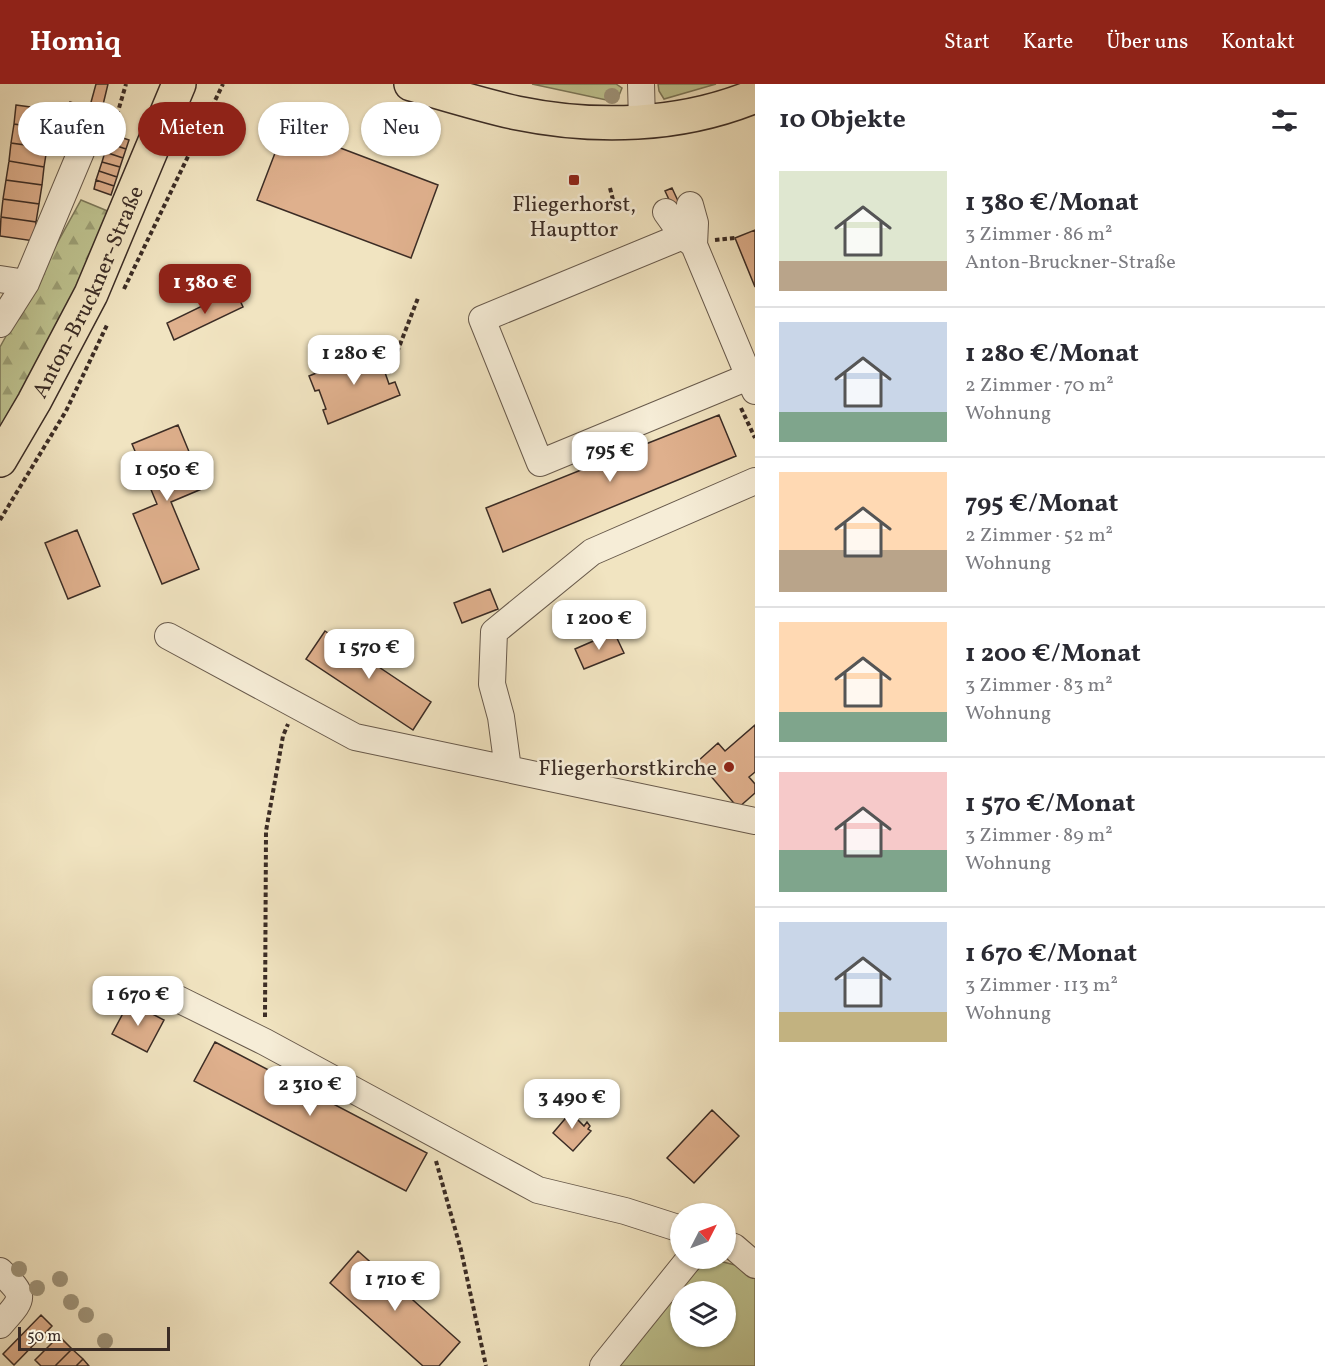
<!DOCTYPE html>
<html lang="de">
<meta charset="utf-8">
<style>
:root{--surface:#fff;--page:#f2f2f3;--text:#2b2b33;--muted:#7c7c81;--line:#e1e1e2;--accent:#8f2418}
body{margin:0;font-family:Vollkorn,serif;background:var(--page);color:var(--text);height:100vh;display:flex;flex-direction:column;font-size:22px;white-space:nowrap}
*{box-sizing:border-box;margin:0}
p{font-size:20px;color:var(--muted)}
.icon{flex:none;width:33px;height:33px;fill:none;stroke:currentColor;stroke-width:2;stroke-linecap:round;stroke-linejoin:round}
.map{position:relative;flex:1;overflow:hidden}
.drawer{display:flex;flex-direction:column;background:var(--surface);width:570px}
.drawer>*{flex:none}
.hud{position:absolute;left:18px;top:18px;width:570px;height:54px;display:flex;gap:12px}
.needle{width:39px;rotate:48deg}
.controls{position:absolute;left:670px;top:1119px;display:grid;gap:12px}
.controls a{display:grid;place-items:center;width:66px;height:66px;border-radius:50%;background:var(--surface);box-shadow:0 2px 4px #0004;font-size:30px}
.scale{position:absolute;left:18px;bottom:15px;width:152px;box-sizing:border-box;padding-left:6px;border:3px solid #3b2c25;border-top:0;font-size:16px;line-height:21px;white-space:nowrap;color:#3b2c25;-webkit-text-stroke:4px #f6edd7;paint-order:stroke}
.price{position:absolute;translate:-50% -51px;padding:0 14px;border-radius:12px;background:#fff;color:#222;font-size:20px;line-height:39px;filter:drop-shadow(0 2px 3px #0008)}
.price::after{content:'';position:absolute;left:50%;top:36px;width:18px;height:14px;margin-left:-9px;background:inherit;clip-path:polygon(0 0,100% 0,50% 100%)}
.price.current{background:var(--accent);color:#fff}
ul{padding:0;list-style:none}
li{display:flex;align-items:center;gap:18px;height:150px;padding:0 24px}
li+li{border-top:2px solid var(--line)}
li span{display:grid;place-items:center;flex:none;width:168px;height:120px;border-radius:0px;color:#555}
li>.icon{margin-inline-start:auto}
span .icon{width:72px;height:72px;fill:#fffc;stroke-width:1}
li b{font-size:26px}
h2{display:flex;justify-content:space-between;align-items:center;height:72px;padding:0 24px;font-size:26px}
.chip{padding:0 21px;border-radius:27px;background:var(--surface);box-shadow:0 2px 4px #0004;font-size:21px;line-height:54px}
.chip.current{background:var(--accent);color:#fff}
header{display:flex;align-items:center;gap:36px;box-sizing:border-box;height:84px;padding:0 30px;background:var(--accent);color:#fff}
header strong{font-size:28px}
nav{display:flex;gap:33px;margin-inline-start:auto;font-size:21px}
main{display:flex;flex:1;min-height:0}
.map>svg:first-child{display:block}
.green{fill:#bec390;stroke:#7c785a;stroke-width:1.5;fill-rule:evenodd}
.forest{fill:url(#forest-firs);stroke:#7c785a;stroke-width:1.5}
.building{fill:#dfb08d;stroke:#3b2c25;stroke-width:1.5}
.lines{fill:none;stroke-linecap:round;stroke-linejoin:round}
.minor-casing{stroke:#685a4c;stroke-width:28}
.major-casing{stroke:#3b2c25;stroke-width:36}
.path{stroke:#3b2c25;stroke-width:4;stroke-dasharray:4.5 3;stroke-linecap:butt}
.minor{stroke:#f6edd7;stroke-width:26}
.major{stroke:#f1e4c1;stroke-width:33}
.tree{fill:#9f947a}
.poi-dot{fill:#8f2418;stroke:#f6edd7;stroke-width:2}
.labels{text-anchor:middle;stroke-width:5;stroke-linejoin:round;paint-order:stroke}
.poi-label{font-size:22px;fill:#3b2c25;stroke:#f6edd7}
.street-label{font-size:22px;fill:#3b2c25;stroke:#f6edd7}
</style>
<header>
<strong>Homiq</strong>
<nav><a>Start</a><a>Karte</a><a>Über uns</a><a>Kontakt</a></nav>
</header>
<main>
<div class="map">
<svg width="755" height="1282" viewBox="0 0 755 1282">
<defs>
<pattern id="forest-firs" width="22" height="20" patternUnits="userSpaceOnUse" patternTransform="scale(1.5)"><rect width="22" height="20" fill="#bec390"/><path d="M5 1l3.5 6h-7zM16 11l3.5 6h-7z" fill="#9c9f75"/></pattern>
</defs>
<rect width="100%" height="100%" fill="#f1e4c1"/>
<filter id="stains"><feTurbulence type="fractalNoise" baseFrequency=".00333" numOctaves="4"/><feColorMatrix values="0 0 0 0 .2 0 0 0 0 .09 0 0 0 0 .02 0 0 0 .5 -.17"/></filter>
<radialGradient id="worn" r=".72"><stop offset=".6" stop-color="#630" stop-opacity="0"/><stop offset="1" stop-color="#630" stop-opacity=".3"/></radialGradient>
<path class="green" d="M532,0H616L622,4L618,14L611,17Z
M658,0H716L664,15L659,7Z
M723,1178L739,1182L755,1193V1282H611L688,1193L705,1180ZM681,1208H726V1252H681Z"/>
<path class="forest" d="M81,116L110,128L70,217L0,350V263Z"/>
<path class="building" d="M96,0H108L102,25L90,22Z
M70,18L80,21L77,36L66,33Z
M16,21L52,26L49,45L14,40Z
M14,40L49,45L47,64L11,59Z
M285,43L438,101L411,174L257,116Z
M111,50L129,56L126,65L108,59Z
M11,59L47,64L44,83L9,77Z
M108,59L126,65L123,74L105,68Z
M105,68L123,74L120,83L102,78Z
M9,77L44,83L42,101L6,96Z
M102,78L120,83L117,93L99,87Z
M99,87L117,93L114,102L96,96Z
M6,96L42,101L39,120L3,115Z
M96,96L114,102L111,111L94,105Z
M672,104L679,119L672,122L665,107Z
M3,115L39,120L36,138L1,133Z
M1,133L36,138L34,157L0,152Z
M755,146V203L735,154Z
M235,206L243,223L174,256L167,239Z
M381,263L387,278L382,280L389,300L395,298L400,311L328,340L323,326L326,325L319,306L315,307L309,292Z
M719,331L736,372L503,468L486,424L596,380L595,376L616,367L618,371Z
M178,341L204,404L171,418L199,485L162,500L133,430L157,420L132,360Z
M77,446L100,502L68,515L45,459Z
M490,505L498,525L462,539L454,519Z
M325,547L431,618L413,646L306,575Z
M614,548L624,569L584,585L575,565Z
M755,641V688L749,693L755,700V709L738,724L698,677L718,659L725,667Z
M129,918L164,936L147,968L112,950Z
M215,958L427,1069L406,1107L194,997Z
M575,1019L580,1023L572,1030L584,1042L587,1038L590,1042L588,1045L591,1047L573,1067L553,1049L570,1029L568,1026Z
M712,1026L739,1052L694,1099L667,1074Z
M358,1167L460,1258L439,1282H423L330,1199Z
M41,1231L52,1242L14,1281L3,1270Z
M59,1252L72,1265L55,1282H41L35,1276Z
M72,1265L83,1275L76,1282H55Z
M83,1275L89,1282H76Z"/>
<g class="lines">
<defs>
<path id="minor" d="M641,0L642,38
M690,121L695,139L694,161L755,307
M666,128L683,152L694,161
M683,152L482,235L540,379L748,293
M0,195L26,199
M0,240L26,199L83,63L107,48
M168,552L355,653L755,737
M508,685L501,633L492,600L494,548L592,468L755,397
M178,915L265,958L538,1106L625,1127L681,1145
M726,1160L734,1163L755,1181
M0,1187C27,1214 24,1213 0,1241
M603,1282L690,1174"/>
<g id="major">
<path d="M411,0C446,10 481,21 517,29C595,45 680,43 755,12"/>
<path id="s1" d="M0,376L34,318L91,210L179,0"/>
</g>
</defs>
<use href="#minor" class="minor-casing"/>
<use href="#major" class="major-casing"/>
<path class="path" d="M117,31L126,0
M610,104L613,116
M715,156L735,154
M124,205L223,0
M389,289L418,214
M741,324L755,354
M0,436L66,327L108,239
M265,933L266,747L283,652L288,640
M436,1077L461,1166L486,1282"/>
<use href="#minor" class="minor"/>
<use href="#major" class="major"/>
</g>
<g class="tree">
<circle cx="612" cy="12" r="8"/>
<circle cx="19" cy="1185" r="8"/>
<circle cx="60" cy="1195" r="8"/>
<circle cx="37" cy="1204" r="8"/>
<circle cx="71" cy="1218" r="8"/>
<circle cx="86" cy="1231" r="8"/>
<circle cx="105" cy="1257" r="8"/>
</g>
<g class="poi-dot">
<rect x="568" y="90" width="12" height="12" rx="3"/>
<circle cx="729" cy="683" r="6"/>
</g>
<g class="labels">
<g class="poi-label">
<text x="574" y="127">Fliegerhorst,<tspan x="574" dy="25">Haupttor</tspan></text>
<text x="717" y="691" text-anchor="end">Fliegerhorstkirche</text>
</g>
<g class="street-label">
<text dy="8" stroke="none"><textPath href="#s1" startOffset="190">Anton-Bruckner-Straße</textPath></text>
</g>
</g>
<rect width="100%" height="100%" filter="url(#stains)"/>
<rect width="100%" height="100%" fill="url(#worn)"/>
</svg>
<div class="controls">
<a><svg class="needle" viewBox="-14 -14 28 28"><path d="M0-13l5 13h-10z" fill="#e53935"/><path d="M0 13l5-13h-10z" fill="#7c7c81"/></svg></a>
<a><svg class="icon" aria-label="layers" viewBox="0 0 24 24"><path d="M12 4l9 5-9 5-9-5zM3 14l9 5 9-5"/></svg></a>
</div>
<div class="scale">50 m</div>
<b class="price current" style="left:205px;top:231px">1 380 €</b>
<b class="price" style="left:354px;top:302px">1 280 €</b>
<b class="price" style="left:610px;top:399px">795 €</b>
<b class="price" style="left:167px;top:418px">1 050 €</b>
<b class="price" style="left:599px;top:567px">1 200 €</b>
<b class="price" style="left:369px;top:596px">1 570 €</b>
<b class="price" style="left:138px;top:943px">1 670 €</b>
<b class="price" style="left:310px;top:1033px">2 310 €</b>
<b class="price" style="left:572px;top:1046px">3 490 €</b>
<b class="price" style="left:395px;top:1228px">1 710 €</b>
<div class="hud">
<a class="chip">Kaufen</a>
<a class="chip current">Mieten</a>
<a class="chip">Filter</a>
<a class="chip">Neu</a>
</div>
</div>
<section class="drawer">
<h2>10 Objekte<svg class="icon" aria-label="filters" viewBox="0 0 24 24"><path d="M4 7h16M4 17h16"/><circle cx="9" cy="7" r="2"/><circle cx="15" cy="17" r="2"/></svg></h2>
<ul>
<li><span style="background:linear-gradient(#dfe7d0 75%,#b9a48a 0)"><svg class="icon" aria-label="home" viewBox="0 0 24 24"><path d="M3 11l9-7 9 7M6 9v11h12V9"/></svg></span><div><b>1 380 €/Monat</b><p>3 Zimmer · 86 m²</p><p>Anton-Bruckner-Straße</p></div></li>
<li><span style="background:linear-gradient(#c9d6e8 75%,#7fa58c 0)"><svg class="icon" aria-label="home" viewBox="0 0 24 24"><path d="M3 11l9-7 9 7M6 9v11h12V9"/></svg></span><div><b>1 280 €/Monat</b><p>2 Zimmer · 70 m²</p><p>Wohnung</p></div></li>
<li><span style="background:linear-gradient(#ffd9b3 65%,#b9a48a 0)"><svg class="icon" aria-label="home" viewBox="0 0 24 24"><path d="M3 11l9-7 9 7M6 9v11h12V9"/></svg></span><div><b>795 €/Monat</b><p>2 Zimmer · 52 m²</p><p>Wohnung</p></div></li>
<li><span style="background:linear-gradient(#ffd9b3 75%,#7fa58c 0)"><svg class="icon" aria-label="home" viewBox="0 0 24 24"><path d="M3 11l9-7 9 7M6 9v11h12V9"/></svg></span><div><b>1 200 €/Monat</b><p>3 Zimmer · 83 m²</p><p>Wohnung</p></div></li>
<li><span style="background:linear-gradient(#f6c9c9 65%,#7fa58c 0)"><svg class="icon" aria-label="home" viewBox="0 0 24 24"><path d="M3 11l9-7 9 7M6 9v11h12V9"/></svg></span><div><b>1 570 €/Monat</b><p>3 Zimmer · 89 m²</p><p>Wohnung</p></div></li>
<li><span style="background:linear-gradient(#c9d6e8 75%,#c2b280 0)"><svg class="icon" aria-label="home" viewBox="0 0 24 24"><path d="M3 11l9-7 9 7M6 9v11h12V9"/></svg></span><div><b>1 670 €/Monat</b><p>3 Zimmer · 113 m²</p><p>Wohnung</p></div></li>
</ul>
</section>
</main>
